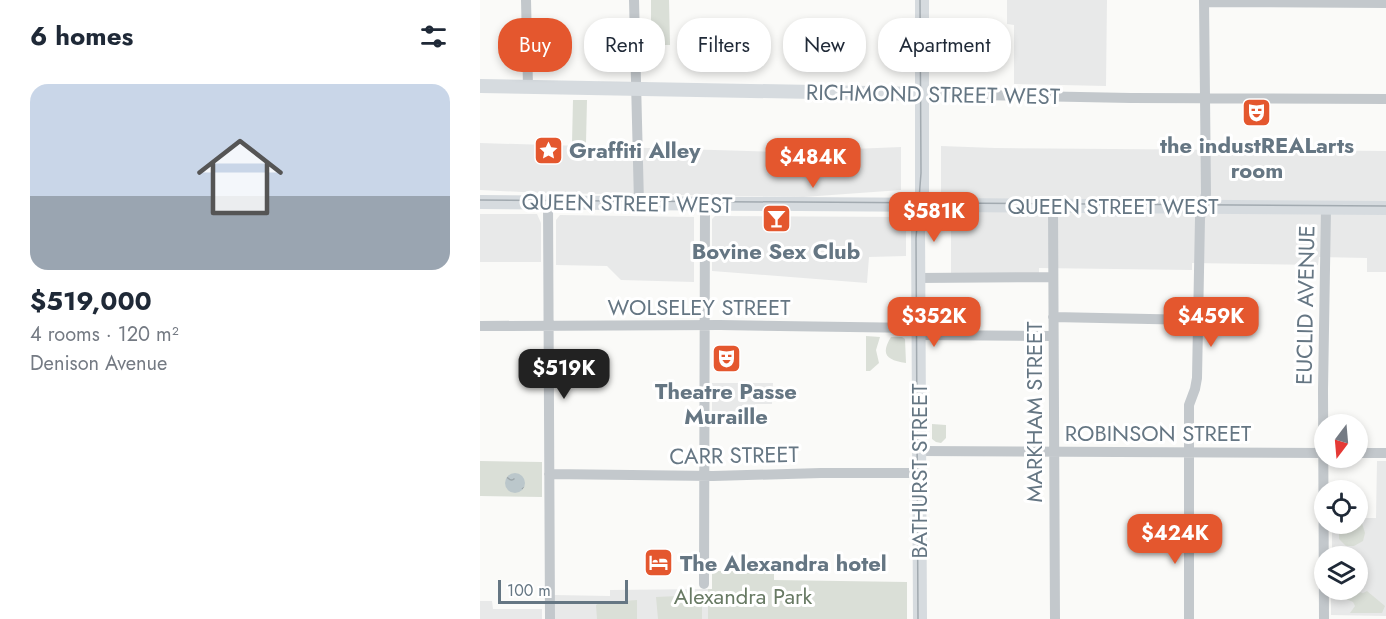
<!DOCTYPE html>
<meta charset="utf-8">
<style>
:root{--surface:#fff;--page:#f6f6f7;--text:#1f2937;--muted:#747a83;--line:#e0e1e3;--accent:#e4572e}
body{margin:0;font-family:Jost,sans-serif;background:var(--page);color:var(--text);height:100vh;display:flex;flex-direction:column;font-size:22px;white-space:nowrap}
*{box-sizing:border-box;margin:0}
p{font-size:20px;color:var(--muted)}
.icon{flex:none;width:33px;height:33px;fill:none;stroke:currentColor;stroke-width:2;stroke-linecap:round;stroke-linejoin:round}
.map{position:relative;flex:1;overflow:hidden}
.drawer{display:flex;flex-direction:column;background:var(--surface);width:480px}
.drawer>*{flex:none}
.top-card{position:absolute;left:18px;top:18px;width:570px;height:54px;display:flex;gap:12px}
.needle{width:39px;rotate:196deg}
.controls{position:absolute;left:834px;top:414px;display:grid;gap:12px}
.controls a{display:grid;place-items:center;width:54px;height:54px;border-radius:50%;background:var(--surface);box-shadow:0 3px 9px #0003;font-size:30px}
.scale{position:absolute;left:18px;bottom:15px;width:130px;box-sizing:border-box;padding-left:6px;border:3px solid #657683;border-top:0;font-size:16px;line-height:21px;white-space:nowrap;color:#657683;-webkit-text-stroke:4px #fff;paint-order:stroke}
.price{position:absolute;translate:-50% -51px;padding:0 14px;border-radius:12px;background:var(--accent);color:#fff;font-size:20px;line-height:39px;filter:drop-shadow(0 2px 3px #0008)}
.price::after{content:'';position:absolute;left:50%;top:36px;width:18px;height:14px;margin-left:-9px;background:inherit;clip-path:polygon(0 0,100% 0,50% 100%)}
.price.selected{background:#222;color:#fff}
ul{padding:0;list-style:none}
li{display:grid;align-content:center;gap:12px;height:318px;padding:0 30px}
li+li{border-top:2px solid var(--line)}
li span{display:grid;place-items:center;height:186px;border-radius:18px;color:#555}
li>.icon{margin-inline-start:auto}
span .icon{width:108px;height:108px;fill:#fffc;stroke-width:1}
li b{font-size:26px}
h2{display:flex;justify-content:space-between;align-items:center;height:72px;padding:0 30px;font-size:26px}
.chip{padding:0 21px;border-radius:24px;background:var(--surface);box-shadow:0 3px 9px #0003;font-size:21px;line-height:54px}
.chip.selected{background:var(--accent);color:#fff}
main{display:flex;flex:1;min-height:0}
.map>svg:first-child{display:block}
.built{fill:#e8e9e9}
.green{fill:#dadfd7}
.water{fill:url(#water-ripples)}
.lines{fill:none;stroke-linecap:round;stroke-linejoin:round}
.minor{stroke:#c3c8cc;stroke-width:10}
.major{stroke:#d6dbdf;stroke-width:14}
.tram{stroke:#a2aab0;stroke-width:1.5}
.labels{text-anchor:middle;stroke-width:6;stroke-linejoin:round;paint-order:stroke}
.street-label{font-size:22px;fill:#657683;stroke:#fff}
.poi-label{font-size:22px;font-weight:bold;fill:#657683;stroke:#fff}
.park-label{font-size:22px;fill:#687a64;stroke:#fff}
</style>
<main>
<section class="drawer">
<h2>6 homes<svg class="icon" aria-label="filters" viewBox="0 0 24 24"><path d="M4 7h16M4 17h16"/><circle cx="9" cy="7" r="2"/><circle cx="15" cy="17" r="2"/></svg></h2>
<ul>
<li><span style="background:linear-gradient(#c9d6e8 60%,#9aa5b1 0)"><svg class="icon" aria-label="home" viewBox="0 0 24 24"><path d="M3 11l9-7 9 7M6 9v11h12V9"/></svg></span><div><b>$519,000</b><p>4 rooms · 120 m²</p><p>Denison Avenue</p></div></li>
</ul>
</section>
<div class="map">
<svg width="906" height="619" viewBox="0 0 906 619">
<defs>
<pattern id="water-ripples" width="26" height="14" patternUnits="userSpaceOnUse" patternTransform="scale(1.5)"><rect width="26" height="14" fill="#bbc7cb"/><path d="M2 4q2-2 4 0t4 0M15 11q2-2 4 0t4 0" fill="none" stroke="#9ca6aa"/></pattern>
</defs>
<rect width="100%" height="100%" fill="#fafaf8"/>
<path class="built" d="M527,0H627L626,86L534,84V25L527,24Z
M0,143L300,152L421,147V190L324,197L62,193L0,190Z
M461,146L515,148L906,151V272H887V258L839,257L838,265L712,263V270L559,268V274H471V197L461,196Z
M0,214H57L61,223V262H0Z
M80,215L214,217V282L141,280L127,266L76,265V220Z
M235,216L423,217L426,219V256L389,257L387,283L232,271V219Z
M232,383H293L292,404H275V414L232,413Z
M897,461H906V616L851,615V590H878V556H852V524H878V518H896Z
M228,589V619H75L74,595L130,596V590Z
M0,601H12L13,609H62V619H0Z"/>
<path class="green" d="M171,0H189L190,45H171Z
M93,100H107L106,143H92Z
M386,336L400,337L396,350L399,363L390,371H386Z
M411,337H422L425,339L426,363C407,360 400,355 411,337Z
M452,424L466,425V438L461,443L456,442L452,439Z
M0,461L62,462V497L0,496Z
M878,520H881L885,533L883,541L874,546H866L859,539V524H878Z
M232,571H294V580L427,582V619H228V589H232Z
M870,590L883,593L887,591L905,606L902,613H870L875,606L873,602L866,599V593Z
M220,595L222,599V619H178L176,597Z
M157,600V619H117L116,605L119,603Z"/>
<path class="water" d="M25 483a10 10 0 1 1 20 0a10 10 0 1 1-20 0Z"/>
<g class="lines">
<path class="minor" d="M46,0L48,86
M154,0L159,203
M724,2L906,3
M443,94L651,98L906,99
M68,202L70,619
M573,206L575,619
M438,278L573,277
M573,317L717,320
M0,326L240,325L439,328
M439,335L573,336
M440,451L844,453
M878,453H906
M69,474L233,476L341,473H439
M224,584L225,204
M709,619V405L715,389L717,378L720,218L726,194L724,0
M844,619L843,390L846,208"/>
<path class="major" d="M0,86L443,94
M0,202L906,208
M440,619L438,224L442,194V0"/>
<path class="tram" d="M0,200L906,206
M438,619L436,238L441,173L440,0"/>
</g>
<defs>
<symbol id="theatre-square" viewBox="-11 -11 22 22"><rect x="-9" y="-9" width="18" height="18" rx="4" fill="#e4572e" stroke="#fff"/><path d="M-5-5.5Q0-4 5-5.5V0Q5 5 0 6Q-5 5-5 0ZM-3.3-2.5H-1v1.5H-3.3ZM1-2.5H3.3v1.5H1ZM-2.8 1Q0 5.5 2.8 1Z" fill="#fff"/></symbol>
<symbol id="sight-square" viewBox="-11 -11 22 22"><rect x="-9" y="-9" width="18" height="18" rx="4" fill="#e4572e" stroke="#fff"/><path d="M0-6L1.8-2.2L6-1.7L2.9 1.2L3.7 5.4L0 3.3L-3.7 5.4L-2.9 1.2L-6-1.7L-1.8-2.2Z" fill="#fff"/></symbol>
<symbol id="bar-square" viewBox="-11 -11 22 22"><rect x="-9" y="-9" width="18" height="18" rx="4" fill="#e4572e" stroke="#fff"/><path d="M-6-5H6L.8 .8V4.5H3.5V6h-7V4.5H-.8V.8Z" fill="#fff"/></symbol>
<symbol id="hotel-square" viewBox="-11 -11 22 22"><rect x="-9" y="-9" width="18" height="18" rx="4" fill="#e4572e" stroke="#fff"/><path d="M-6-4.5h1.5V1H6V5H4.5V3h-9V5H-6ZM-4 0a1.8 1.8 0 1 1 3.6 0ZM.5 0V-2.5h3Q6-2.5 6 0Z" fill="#fff"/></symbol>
</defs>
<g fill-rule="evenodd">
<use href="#theatre-square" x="760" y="96" width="33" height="33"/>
<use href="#sight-square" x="52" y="134" width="33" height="33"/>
<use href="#bar-square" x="280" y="202" width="33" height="33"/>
<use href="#theatre-square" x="230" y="342" width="33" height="33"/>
<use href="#hotel-square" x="162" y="546" width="33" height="33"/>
</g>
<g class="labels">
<g class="street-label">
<text transform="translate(453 94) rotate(1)" y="8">RICHMOND STREET WEST</text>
<text transform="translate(147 203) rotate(1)" y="8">QUEEN STREET WEST</text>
<text x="633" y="214">QUEEN STREET WEST</text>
<text transform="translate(825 305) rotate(-89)" y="8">EUCLID AVENUE</text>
<text x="219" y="315">WOLSELEY STREET</text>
<text transform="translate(554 412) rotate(-90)" y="8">MARKHAM STREET</text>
<text x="678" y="441">ROBINSON STREET</text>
<text transform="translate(254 455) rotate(-1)" y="8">CARR STREET</text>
<text transform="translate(439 471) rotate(-90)" y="8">BATHURST STREET</text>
</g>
<g class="poi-label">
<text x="777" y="153">the industREALarts<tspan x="777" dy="25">room</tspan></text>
<text x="89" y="158" text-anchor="start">Graffiti Alley</text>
<text x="296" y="259">Bovine Sex Club</text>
<text x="246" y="399">Theatre Passe<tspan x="246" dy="25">Muraille</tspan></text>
<text x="200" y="571" text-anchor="start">The Alexandra hotel</text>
</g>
<g class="park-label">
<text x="263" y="604">Alexandra Park</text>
</g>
</g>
</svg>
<div class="controls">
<a><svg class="needle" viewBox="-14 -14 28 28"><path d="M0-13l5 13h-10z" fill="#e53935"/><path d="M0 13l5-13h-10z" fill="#747a83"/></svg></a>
<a><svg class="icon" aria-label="locate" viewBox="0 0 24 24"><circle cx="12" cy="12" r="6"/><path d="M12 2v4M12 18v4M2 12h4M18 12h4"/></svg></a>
<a><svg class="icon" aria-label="layers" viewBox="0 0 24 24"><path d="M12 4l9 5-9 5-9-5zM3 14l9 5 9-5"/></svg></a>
</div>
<div class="scale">100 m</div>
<b class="price" style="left:333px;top:189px">$484K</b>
<b class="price" style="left:454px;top:243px">$581K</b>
<b class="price" style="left:454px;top:348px">$352K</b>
<b class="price" style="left:731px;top:348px">$459K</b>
<b class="price selected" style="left:84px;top:400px">$519K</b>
<b class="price" style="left:695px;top:565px">$424K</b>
<div class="top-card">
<a class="chip selected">Buy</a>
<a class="chip">Rent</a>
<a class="chip">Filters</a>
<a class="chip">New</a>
<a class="chip">Apartment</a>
</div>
</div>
</main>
